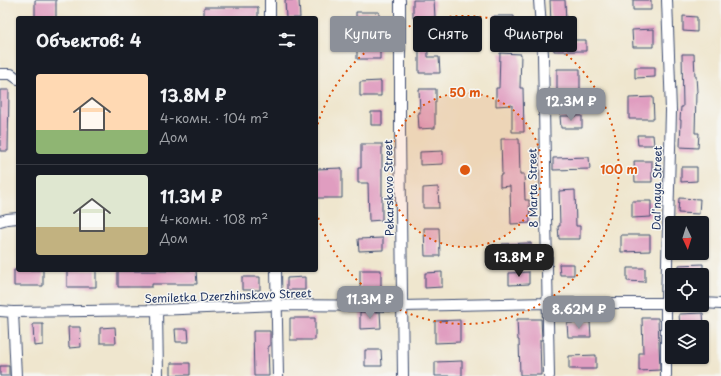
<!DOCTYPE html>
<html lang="ru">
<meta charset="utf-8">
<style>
:root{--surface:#171b24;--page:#20242c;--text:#f1f3f6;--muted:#9ea1a6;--line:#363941;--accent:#8c9099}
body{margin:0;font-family:"Playpen Sans",sans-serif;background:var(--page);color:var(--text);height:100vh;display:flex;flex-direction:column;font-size:15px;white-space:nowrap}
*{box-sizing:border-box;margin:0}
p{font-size:13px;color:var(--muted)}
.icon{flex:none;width:22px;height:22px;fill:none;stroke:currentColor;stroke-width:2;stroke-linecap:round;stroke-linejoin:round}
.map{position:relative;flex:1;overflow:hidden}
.sheet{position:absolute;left:16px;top:16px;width:302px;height:256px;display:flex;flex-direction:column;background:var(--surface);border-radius:4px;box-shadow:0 1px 3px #0004}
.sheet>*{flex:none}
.guide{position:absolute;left:330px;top:16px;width:331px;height:36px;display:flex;gap:8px}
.needle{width:26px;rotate:176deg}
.fabs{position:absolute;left:665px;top:216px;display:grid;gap:8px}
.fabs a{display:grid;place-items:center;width:44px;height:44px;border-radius:4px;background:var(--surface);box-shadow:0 1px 3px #0004;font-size:20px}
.price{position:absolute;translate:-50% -34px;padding:0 9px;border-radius:8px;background:var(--accent);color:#fff;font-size:13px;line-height:26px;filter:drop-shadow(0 1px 2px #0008)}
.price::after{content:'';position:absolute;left:50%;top:24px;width:12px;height:9px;margin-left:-6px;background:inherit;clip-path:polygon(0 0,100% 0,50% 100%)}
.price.on{background:#222;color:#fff}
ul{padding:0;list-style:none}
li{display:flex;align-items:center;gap:12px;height:100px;padding:0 20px}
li+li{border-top:1px solid var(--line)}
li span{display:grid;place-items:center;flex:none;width:112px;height:80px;border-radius:4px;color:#555}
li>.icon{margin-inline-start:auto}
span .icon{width:48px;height:48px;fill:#fffc;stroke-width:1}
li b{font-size:17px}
h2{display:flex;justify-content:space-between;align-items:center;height:48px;padding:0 20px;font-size:17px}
.chip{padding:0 14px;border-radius:4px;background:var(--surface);box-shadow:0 1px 3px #0004;font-size:14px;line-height:36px}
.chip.on{background:var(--accent);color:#fff}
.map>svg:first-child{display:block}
.building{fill:#e09dc0}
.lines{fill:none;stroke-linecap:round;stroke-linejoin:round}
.minor-casing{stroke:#3b4a6f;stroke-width:12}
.minor{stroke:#fff;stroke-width:10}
.ring{fill:none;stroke:#de5710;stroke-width:2;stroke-dasharray:2 4}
.labels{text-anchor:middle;stroke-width:3;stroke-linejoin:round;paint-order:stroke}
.street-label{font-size:11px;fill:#1b2f5e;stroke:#f6f6f2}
.centre{fill:#de5710;stroke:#f6f6f2;stroke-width:2}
.ring-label{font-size:12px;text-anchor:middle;font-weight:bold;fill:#de5710;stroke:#f6f6f2;stroke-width:3;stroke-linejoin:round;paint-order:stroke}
</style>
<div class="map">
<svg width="721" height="376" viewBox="0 0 721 376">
<rect width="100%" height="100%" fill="#f6f6f2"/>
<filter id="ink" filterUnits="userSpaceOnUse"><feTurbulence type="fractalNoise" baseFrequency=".025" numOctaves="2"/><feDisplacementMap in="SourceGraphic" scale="8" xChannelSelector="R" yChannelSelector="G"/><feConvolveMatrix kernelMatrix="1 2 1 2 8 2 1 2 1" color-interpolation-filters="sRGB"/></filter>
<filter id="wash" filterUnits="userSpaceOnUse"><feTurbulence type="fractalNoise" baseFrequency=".012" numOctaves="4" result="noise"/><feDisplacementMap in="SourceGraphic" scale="16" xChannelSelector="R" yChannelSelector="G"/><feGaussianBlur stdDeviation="0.9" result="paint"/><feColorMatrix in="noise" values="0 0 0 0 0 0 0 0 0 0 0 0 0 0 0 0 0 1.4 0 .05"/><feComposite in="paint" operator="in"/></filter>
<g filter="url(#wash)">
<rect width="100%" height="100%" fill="#efe6ce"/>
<g id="blocks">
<path class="building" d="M35,0H56V18H35Z
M285,0H299L300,18H286Z
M413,0H434L435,17L427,18L428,57H439L440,73H419V47H417V18H413Z
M550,0H565L566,22L551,23Z
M633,0H651V10H633Z
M204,7H258V18H204Z
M356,12H379V26H356Z
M494,16H514L515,39H494Z
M683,16L697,17V32L683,31Z
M654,29V47H633L632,30Z
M553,40H586V51H554Z
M380,43V59H357V44Z
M500,53L521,54L520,88H523L524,132H512V105L496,106V88H499Z
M682,54H694L695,76H696L697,92L696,93L695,133H699L698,148L680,147L681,120H680L681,107H683Z
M635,67H655V77L635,78Z
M557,69H580V91H557Z
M381,81V96H360V82Z
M419,89H436V102H435V128L419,129L418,113H420Z
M0,90H9L8,151H0Z
M653,97L654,119H629V98Z
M371,112H382V125H371Z
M560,116H582V128H561Z
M637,135H653L654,145H638Z
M501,139H519L520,174H524L525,200H529L530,223L511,224L510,186L500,187V175H502Z
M361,144H382V220L369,221L368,183H358V168H361Z
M443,151V164L420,165V152Z
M589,157L590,169L553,170V158Z
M634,161H652V182H635Z
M681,167H697V181L681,182Z
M342,168V198H316V169Z
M438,187L439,208H423V188Z
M575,190L576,226H580V239H559L558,226H560L559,191Z
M679,198L700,199L699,214L678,213Z
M632,201H651V217L632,218Z
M424,228H439L440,256H425Z
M621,235H650V251L621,252Z
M383,238V250L359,251L358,239Z
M531,243V255L502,256V244Z
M559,264H574V275H560Z
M703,264V275H679V265Z
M627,268H645V282L627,281Z
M14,270H43V286H14Z
M67,270H96V287H67Z
M167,270H196L197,284H152V287H118V271H167Z
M360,270H381V289H360Z
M442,272V287L425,288V273Z
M529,272V284L509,285V273Z
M242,277H260V290H242Z
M305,277V290H287V278Z
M360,312H380L381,328L360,329Z
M703,313L704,327H680L679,314Z
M290,318H315V340H290Z
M642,318H658L660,370L639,371V353H643Z
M517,319H541L542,340H540L541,375H520L519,340H518Z
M460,320V342L435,343V321Z
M590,322L591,337H568L567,323Z
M33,324H43V345L34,346Z
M68,327H80L81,347L69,348Z
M115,327L116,343H100V328Z
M175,329H188L189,342H176Z
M253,331H270V346H268L269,376H254Z
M365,350H381L382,366H365Z
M596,355V369H569V356Z
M462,361V376H435V362Z
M171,363H190V375H171Z
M0,366H9V376H0Z"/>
</g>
</g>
<g filter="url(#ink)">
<use href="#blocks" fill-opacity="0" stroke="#3b4a6f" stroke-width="1"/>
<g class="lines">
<defs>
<path id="minor" d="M270,0V18
M400,0V131L403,376
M539,0L543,55L549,376
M0,74H11L18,79
M0,221L7,219L18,218
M276,270L278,376
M702,303L721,304
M157,310L158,376
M0,311L13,312L157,310L277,305L402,306L547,303H672
M13,312L16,376
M666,376V302L671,111L667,0"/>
</defs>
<use href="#minor" class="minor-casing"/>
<use href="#minor" class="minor"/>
</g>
</g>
<circle cx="465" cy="170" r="77" fill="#de5710" fill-opacity=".12"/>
<g class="ring">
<circle cx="465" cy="170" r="77"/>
<path d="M316 130A154 154 0 1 1 316 210"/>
</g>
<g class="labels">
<g class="street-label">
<text transform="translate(389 188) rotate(-91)" y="4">Pekarskovo Street</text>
<text transform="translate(533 188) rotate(-91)" y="4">8 Marta Street</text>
<text transform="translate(657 188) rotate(-89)" y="4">Dal'naya Street</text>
<text transform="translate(228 296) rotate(-2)" y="4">Semiletka Dzerzhinskovo Street</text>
</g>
</g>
<circle cx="465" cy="170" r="6" class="centre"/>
<g class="ring-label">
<text x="465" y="97">50 m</text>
<text x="619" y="174">100 m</text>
</g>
</svg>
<div class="fabs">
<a><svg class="needle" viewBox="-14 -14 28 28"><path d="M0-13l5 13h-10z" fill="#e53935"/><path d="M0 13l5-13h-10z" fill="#9ea1a6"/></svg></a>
<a><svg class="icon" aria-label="locate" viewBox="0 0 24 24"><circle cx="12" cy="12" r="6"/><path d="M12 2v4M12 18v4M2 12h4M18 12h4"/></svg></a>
<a><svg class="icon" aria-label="layers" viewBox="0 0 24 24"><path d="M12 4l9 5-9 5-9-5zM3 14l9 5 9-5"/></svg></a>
</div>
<b class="price" style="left:571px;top:122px">12.3M ₽</b>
<b class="price on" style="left:519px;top:278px">13.8M ₽</b>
<b class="price" style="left:370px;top:320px">11.3M ₽</b>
<b class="price" style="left:579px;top:330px">8.62M ₽</b>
<div class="guide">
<a class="chip on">Купить</a>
<a class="chip">Снять</a>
<a class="chip">Фильтры</a>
</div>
<section class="sheet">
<h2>Объектов: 4<svg class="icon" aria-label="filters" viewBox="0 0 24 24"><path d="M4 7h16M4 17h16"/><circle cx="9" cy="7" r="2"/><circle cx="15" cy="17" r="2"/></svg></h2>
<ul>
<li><span style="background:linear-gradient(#ffd9b3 70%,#8fb573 0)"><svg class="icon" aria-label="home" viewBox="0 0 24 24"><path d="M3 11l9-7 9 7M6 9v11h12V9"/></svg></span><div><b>13.8M ₽</b><p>4-комн. · 104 m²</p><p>Дом</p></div></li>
<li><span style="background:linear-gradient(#dfe7d0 65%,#c2b280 0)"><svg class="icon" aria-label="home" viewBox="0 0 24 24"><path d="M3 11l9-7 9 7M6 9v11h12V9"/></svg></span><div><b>11.3M ₽</b><p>4-комн. · 108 m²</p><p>Дом</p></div></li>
</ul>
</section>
</div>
